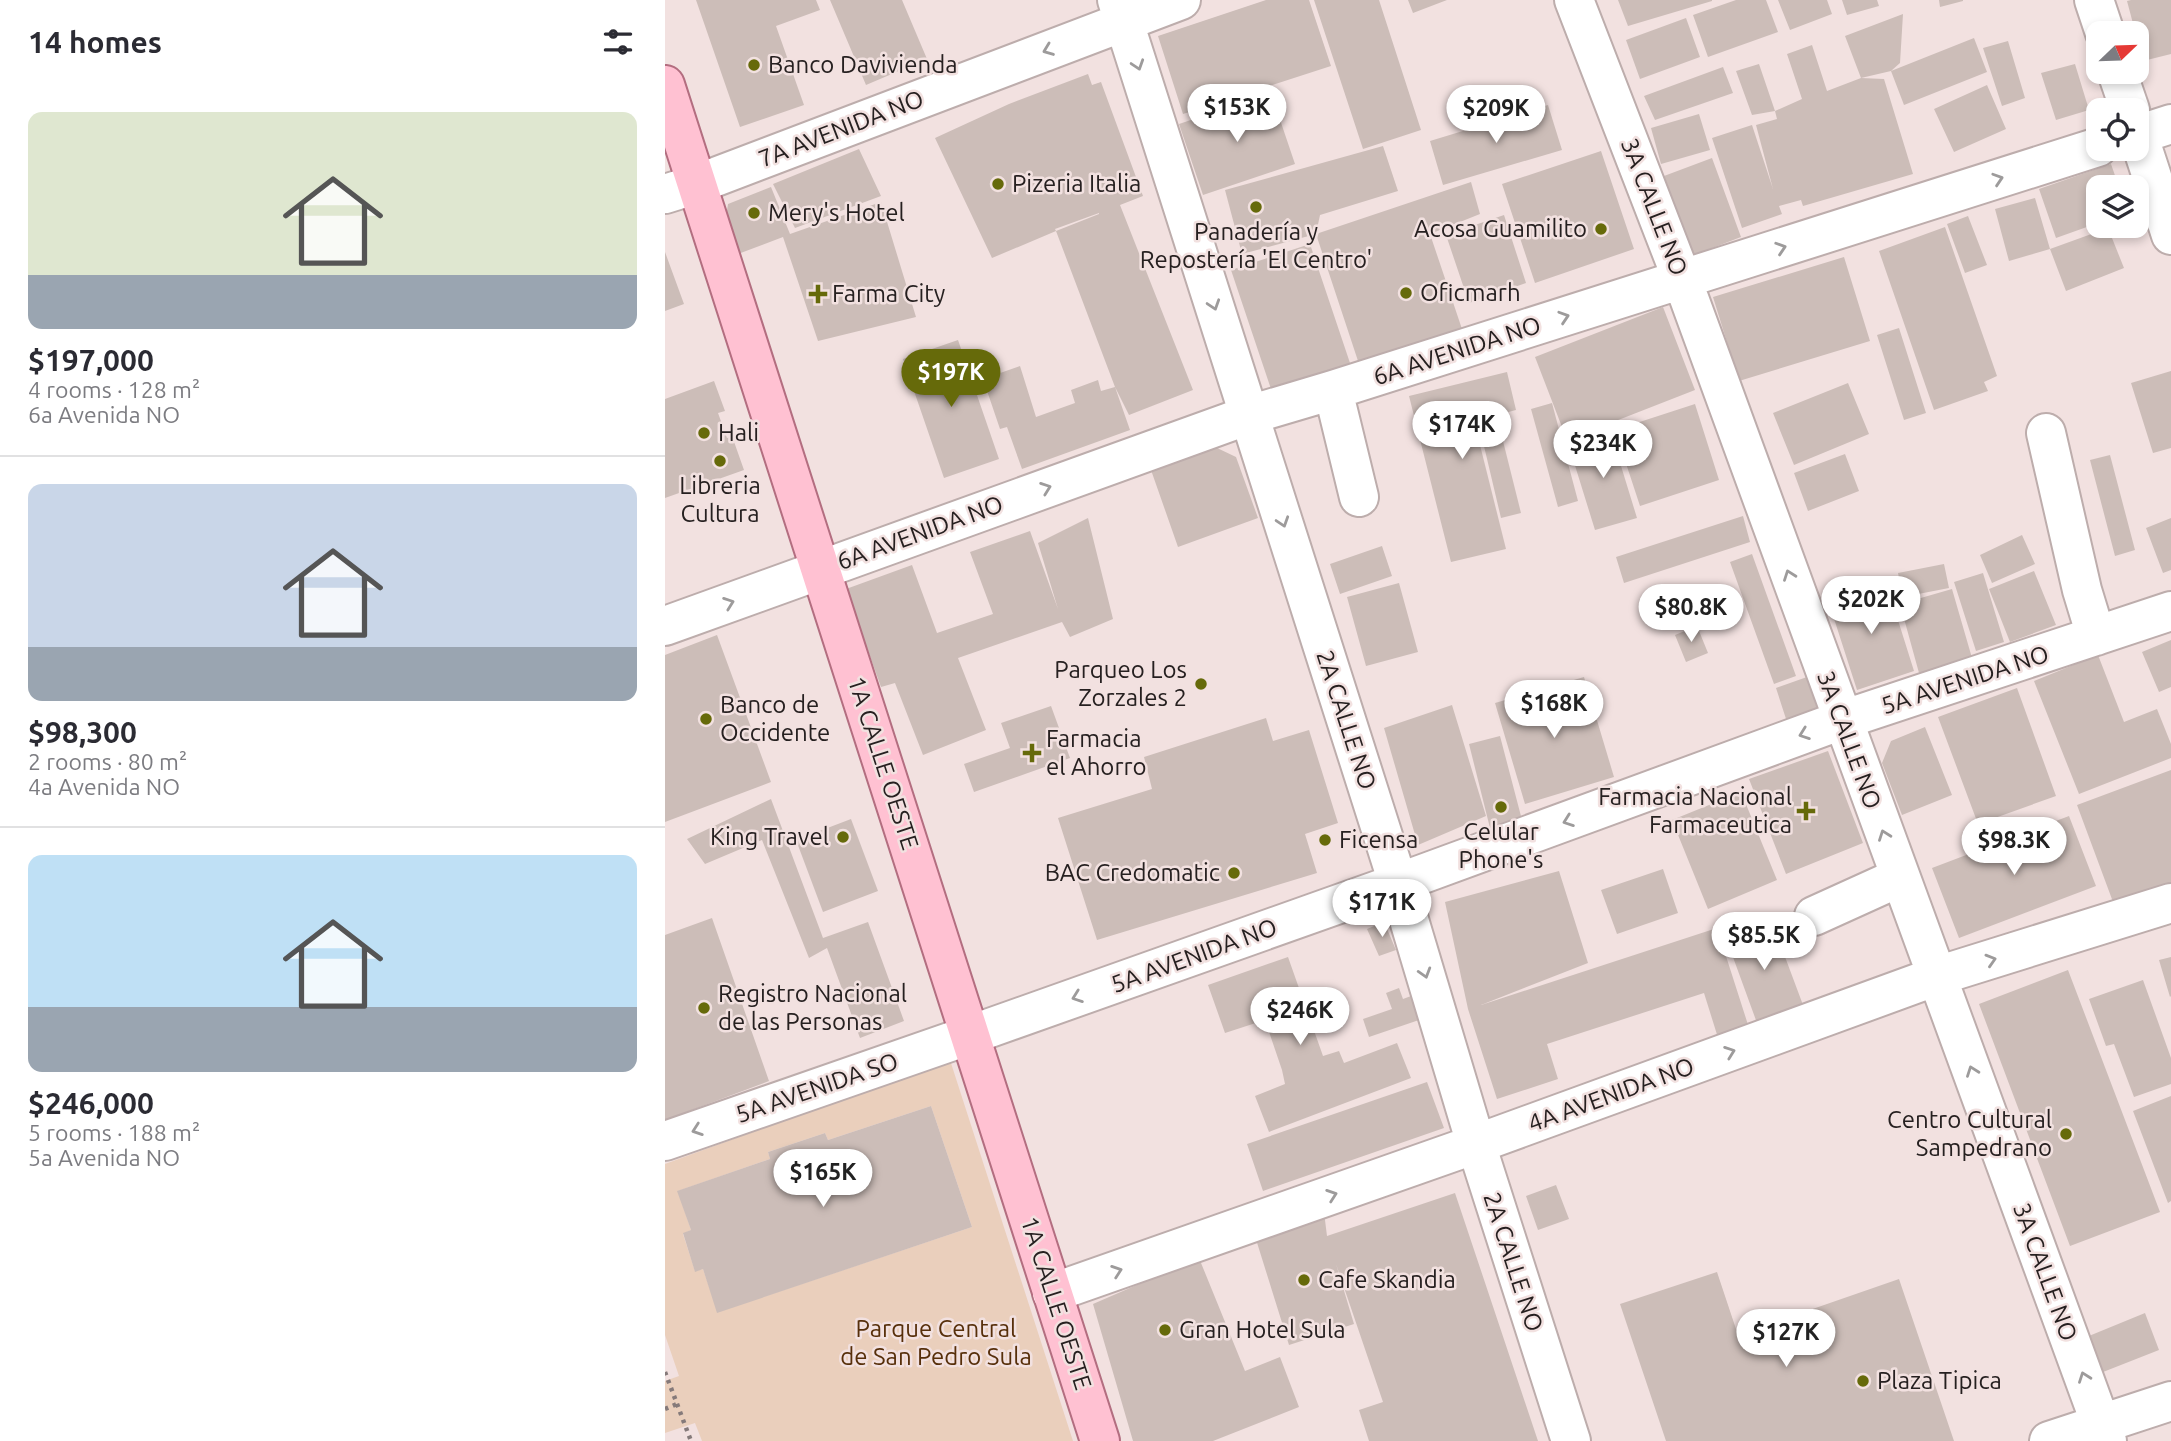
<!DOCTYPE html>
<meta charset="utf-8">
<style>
:root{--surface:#fff;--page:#f2f2f3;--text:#2b2b33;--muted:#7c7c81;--line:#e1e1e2;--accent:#666a0a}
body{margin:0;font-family:Ubuntu,sans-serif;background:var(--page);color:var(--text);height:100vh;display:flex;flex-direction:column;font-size:26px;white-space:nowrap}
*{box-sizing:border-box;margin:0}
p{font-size:23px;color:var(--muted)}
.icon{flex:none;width:38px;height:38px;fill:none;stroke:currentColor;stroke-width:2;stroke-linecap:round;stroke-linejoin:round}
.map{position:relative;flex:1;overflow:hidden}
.panel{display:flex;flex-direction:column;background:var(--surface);width:665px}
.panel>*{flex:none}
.needle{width:46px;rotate:67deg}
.buttons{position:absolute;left:1421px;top:21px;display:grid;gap:14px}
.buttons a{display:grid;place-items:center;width:63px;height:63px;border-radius:14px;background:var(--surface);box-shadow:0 4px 10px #0003;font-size:35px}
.price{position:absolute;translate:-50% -60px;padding:0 16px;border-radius:24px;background:#fff;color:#222;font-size:23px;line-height:46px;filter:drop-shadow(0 2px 4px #0008)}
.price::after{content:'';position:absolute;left:50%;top:42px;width:21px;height:16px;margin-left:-10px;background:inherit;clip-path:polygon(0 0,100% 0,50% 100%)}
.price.current{background:var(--accent);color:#fff}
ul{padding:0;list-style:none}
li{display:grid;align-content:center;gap:14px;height:371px;padding:0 28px}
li+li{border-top:2px solid var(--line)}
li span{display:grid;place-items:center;height:217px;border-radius:14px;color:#555}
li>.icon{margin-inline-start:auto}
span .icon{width:126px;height:126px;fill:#fffc;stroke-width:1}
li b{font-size:30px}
h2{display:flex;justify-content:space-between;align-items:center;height:84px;padding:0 28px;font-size:30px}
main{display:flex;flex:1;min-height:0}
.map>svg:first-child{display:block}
.green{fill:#eacfbc;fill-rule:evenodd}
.building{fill:#ccbdb8;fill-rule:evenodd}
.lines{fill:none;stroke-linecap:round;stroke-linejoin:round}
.minor-casing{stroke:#bdadac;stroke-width:42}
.major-casing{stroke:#b36e80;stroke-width:42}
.path{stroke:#857a7a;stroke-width:4.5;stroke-dasharray:3.5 5;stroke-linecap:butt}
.minor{stroke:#fff;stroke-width:38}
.major{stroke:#ffc1d2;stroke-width:38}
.oneway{stroke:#9d9b9b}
.poi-dot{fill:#666a0a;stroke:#f2e1e0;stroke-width:2.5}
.labels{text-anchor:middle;stroke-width:5;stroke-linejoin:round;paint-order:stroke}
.poi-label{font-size:24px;fill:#262020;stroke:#f2e1e0;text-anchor:start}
.street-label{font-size:24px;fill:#262020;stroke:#f2e1e0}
.park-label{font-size:24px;fill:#572f0a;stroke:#f2e1e0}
</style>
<main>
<section class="panel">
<h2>14 homes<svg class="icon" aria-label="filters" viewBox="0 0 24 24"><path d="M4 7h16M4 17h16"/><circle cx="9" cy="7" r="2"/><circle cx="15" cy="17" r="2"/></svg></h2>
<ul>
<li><span style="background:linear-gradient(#dfe7d0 75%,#9aa5b1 0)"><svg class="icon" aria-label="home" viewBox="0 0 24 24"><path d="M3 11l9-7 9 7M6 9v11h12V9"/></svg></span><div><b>$197,000</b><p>4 rooms · 128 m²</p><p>6a Avenida NO</p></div></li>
<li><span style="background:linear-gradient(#c9d6e8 75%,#9aa5b1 0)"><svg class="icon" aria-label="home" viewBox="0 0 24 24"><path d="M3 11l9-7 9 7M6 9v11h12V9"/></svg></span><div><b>$98,300</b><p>2 rooms · 80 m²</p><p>4a Avenida NO</p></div></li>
<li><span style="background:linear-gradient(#bfe0f5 70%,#9aa5b1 0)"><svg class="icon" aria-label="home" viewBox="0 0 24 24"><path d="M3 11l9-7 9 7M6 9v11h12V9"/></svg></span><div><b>$246,000</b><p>5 rooms · 188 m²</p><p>5a Avenida NO</p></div></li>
</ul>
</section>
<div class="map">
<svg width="1506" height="1441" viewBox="0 0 1506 1441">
<rect width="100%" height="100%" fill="#f2e1e0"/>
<path class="green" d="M285,1060L408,1441H37L30,1423L0,1433V1381L14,1376L0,1335V1164ZM266,1106L307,1227L53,1312L38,1269L30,1271L18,1234L26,1230L13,1191L105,1159L103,1152L160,1133L163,1140Z"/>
<path class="building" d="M31,0H151L155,10L111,26L139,105L75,127Z
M165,0H237L262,59L201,85Z
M601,0H644L666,66L518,114L493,36Z
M649,0H714L756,130L698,149Z
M743,0H782L748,13Z
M953,0H1047V1L963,26Z
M1071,0H1101L1113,32L1043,57L1028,15Z
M1113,0H1162L1167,14L1125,30Z
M1177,0H1212L1214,6L1182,15Z
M1274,0H1298V1L1275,7Z
M1466,0H1506V54L1478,61L1462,1Z
M1238,14L1235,63L1226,71L1196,78L1180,36Z
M1021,18L1035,57L975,79L961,40Z
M1309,38L1322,72L1239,105L1226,71Z
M1343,41L1360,98L1337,106L1318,48Z
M1147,45L1162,91L1196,78L1219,79L1248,174L1138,206L1136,200L1114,206L1117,214L1077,228L1047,138L1087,125L1108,189L1091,125L1112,119L1110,111L1087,115L1071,71L1094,64L1110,111L1137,99L1122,54Z
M1410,64L1424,110L1391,120L1376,73Z
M1058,67L1068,93L990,120L979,96Z
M423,74L427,85L436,82L478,196L455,205L528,390L464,415L450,387L465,430L357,469L342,427L335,429L318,379L355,366L371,417L410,403L406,390L433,380L436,391L450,387L391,231L327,258L270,138L344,104ZM434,213V214L391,231L390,229Z
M1322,85L1341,129L1289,152L1269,109Z
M606,93L630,164L538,195L514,124Z
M883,105L897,150L778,185L765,141Z
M1034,114L1045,150L996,164L986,128Z
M718,146L733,191L655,215L651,234L577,254L560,190Z
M194,149L216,196L130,228L108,184Z
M936,151L969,249L870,283L837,184Z
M1047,158L1076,237L1029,255L999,176Z
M1446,164L1454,187H1433V223L1391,238L1374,189Z
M806,182L815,214L765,234L798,332L695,367L651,234Z
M106,187L125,234L216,202L251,317L153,341L118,237L73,254L60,223L63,204Z
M1370,198L1385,249L1344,261L1330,209Z
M839,215L861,283L804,303L781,235Z
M1303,216L1322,265L1300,273L1282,224Z
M1280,227L1332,376L1319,382L1323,391L1269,410L1214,251Z
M1443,228L1459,268L1401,291L1385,249Z
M645,244L686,366L607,392L566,270Z
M0,252L19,304L0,311Z
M1179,257L1205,341L1074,381L1048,297Z
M998,307L1030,390L902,440L870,357Z
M1234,328L1261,413L1239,420L1212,335Z
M293,340L334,459L279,478L238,359Z
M1506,371V448L1488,453L1466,383Z
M842,372L851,410L809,421L841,549L786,562L744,396Z
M49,381L60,411L53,413L62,438L67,436L79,470L0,498V399Z
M1183,383L1204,434L1129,465L1108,413Z
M887,403L913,501L893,507L866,409Z
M1030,404L1054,480L975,506L950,430Z
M833,421L856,513L836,518L814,425Z
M945,430L972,518L930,530L903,443Z
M550,447L571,457L593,518L513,547L486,470Z
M1180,454L1194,491L1143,511L1129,473Z
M1445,455L1470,550L1450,556L1425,460Z
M1078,516L1085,542L959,583L951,557Z
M423,518L448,619L405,637L397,622L293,658L321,730L258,755L230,683L216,687L181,589L247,565L272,633L328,614L305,552L365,531L393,609L373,543Z
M1506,518V570L1498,573L1481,528Z
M1357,535L1370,564L1327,583L1315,555Z
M717,546L727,576L675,594L665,564Z
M1087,554L1131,676L1109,684L1065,562Z
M1279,564L1284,588L1238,597L1233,573Z
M1369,571L1391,625L1345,642L1324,589Z
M1318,573L1339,642L1311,651L1289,582Z
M1221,582L1249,671L1192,690L1163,600Z
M734,583L753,652L701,666L682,597Z
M1287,589L1307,658L1254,673L1235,604Z
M1032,626L1043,653L1021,662L1010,635Z
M52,635L106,782L0,822V655Z
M1506,640V687L1494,692L1477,652Z
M1433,655L1459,722L1492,709L1506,744V758L1414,794L1369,681Z
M919,677L949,777L860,804L830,703Z
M1142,677L1153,711L1122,722L1111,688Z
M1352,688L1391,796L1313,824L1273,717Z
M787,705L821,816L753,845L719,728Z
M386,706L405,758L309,792L299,764L345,748L336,723Z
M601,718L608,741L644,730L673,823L640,834L652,873L432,940L393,818L487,789L479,757Z
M1260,727L1287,795L1237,815L1217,763L1226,741Z
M835,736L857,820L825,828L804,744Z
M1163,751L1198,843L1121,874L1084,779Z
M1506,770V889L1451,910L1412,805Z
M1076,792L1112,880L1043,909L1007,820Z
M106,799L158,938L203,922L239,1021L195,1038L162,948L144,958L97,840L40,864L22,839Z
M1404,816L1431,886L1294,938L1267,868Z
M186,819L213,891L158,912L131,840Z
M998,869L1013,913L952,934L936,890Z
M894,871L923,963L816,1005L1052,928L1085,1031L1054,1041L1039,993L882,1044L893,1079L832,1099L803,1009L780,902Z
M47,918L104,1081L0,1120V935Z
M719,922L731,950L714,956L702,929Z
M1107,922L1138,1005L1092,1023L1061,938Z
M623,957L658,1056L674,1051L679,1063L732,1043L746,1078L604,1132L590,1096L620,1084L617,1070L600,1020L560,1033L543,985Z
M1506,957V996L1505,997L1494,960Z
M1403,970L1495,1212L1405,1246L1314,1004Z
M1478,980L1506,1058V1084L1469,1097L1449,1044L1441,1046L1424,999Z
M734,988L738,999L746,996L754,1020L704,1037L698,1019L727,1009L721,993Z
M762,1082L779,1128L598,1191L582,1144Z
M1506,1096V1201L1503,1203L1468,1111Z
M266,1106L307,1227L52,1313L38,1269L30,1272L18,1233L26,1230L12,1191L105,1159L103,1152L160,1133L163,1140Z
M891,1185L904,1219L873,1230L861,1196Z
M790,1193L873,1441H704L694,1410L718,1402L671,1264L689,1324L624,1345L589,1233L659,1212L662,1236Z
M534,1258L580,1371L615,1357L634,1407L548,1441H468L428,1304Z
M1052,1272L1073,1335L1234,1279L1289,1441H1001L955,1304Z
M1480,1313L1494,1350L1433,1374L1419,1338Z"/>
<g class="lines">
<defs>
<path id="minor" d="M452,0L733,883L811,1144L906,1441
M909,0L1017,279L1442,1441
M1429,0L1440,33
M1452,72L1465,110
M1472,131L1506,235
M1472,135L1506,124
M0,194L32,184L516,0
M668,390L694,497
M1381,433L1417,590L1431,636
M0,626L584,415L668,390L1433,147
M1149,916L1235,877
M0,1141L305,1035L733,883L1177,720L1506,611
M387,1293L811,1144L1272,976L1506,903
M1384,1441L1506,1401"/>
<path id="major" d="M0,85L435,1441"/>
</defs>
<use href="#minor" class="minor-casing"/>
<use href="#major" class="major-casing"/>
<path class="path" d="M0,1372L26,1441
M0,1409L12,1404"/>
<use href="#minor" class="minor"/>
<use href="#major" class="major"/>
</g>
<defs><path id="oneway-chevron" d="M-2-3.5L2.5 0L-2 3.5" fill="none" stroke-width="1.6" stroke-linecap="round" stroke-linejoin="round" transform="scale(1.75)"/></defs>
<g class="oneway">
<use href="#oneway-chevron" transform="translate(383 50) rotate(159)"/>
<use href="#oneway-chevron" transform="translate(473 65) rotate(72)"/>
<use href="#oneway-chevron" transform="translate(1333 179) rotate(-18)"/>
<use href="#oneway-chevron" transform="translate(1116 248) rotate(-18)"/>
<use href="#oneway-chevron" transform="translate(549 305) rotate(72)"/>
<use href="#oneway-chevron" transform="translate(899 317) rotate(-18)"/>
<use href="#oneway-chevron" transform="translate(381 488) rotate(-20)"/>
<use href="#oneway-chevron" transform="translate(618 522) rotate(72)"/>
<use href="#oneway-chevron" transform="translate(1124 575) rotate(-110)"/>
<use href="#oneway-chevron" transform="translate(64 603) rotate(-20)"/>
<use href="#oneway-chevron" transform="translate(1139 734) rotate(160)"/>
<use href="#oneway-chevron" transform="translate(903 821) rotate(160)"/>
<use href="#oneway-chevron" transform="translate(1219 835) rotate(-110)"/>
<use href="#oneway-chevron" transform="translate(1326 960) rotate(-17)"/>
<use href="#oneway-chevron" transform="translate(760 973) rotate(73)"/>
<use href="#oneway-chevron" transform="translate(412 997) rotate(160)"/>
<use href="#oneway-chevron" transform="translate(1065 1052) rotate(-20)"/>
<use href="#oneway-chevron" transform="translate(1307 1071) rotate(-110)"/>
<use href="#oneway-chevron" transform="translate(32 1130) rotate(161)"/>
<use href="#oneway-chevron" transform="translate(667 1195) rotate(-19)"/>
<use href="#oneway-chevron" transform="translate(452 1271) rotate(-19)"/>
<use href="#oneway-chevron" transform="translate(1419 1377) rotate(-110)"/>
</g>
<g class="poi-dot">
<circle cx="89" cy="65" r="7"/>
<circle cx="333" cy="184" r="7"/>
<circle cx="591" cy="207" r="7"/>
<circle cx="89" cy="213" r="7"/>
<circle cx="936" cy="229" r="7"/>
<circle cx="741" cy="293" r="7"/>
<path d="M149.5 283.5h7v7h7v7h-7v7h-7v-7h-7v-7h7z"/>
<circle cx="39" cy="433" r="7"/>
<circle cx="55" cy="461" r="7"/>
<circle cx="536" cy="684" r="7"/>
<circle cx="41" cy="719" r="7"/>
<path d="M363.5 742.5h7v7h7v7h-7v7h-7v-7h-7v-7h7z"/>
<circle cx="836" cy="807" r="7"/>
<path d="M1137.5 800.5h7v7h7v7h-7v7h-7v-7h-7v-7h7z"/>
<circle cx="178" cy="837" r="7"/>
<circle cx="660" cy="840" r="7"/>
<circle cx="569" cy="873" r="7"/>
<circle cx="39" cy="1008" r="7"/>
<circle cx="1401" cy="1134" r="7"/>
<circle cx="639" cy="1280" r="7"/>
<circle cx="500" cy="1330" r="7"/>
<circle cx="1198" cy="1381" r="7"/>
</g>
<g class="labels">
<g class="poi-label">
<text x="103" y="73">Banco Davivienda</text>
<text x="347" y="192">Pizeria Italia</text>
<text x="103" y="221">Mery's Hotel</text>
<text x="922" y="237" text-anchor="end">Acosa Guamilito</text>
<text x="591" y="240" text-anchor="middle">Panadería y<tspan x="591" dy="28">Repostería 'El Centro'</tspan></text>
<text x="755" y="301">Oficmarh</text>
<text x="167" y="302">Farma City</text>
<text x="53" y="441">Hali</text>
<text x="55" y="494" text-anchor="middle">Libreria<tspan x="55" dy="28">Cultura</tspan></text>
<text x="522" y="678" text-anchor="end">Parqueo Los<tspan x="522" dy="28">Zorzales 2</tspan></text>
<text x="55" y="713">Banco de<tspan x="55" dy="28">Occidente</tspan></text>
<text x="381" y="747">Farmacia<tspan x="381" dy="28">el Ahorro</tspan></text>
<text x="1127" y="805" text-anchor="end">Farmacia Nacional<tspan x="1127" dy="28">Farmaceutica</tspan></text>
<text x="836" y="840" text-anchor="middle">Celular<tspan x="836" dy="28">Phone's</tspan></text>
<text x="164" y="845" text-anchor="end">King Travel</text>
<text x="674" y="848">Ficensa</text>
<text x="555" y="881" text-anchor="end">BAC Credomatic</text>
<text x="53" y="1002">Registro Nacional<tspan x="53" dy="28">de las Personas</tspan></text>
<text x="1387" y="1128" text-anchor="end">Centro Cultural<tspan x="1387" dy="28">Sampedrano</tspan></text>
<text x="653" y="1288">Cafe Skandia</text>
<text x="514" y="1338">Gran Hotel Sula</text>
<text x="1212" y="1389">Plaza Tipica</text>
</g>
<g class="street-label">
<text transform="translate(176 129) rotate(-21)" y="8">7A AVENIDA NO</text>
<text transform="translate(989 207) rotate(69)" y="8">3A CALLE NO</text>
<text transform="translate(792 351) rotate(-18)" y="8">6A AVENIDA NO</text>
<text transform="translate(255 533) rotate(-20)" y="8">6A AVENIDA NO</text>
<text transform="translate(1300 680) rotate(-18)" y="8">5A AVENIDA NO</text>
<text transform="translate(681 720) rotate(72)" y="8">2A CALLE NO</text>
<text transform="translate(1184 740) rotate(70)" y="8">3A CALLE NO</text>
<text transform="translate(218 763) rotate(72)" y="8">1A CALLE OESTE</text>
<text transform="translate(529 956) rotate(-20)" y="8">5A AVENIDA NO</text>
<text transform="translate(152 1088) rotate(-19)" y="8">5A AVENIDA SO</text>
<text transform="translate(946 1095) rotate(-20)" y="8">4A AVENIDA NO</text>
<text transform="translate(848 1262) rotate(72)" y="8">2A CALLE NO</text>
<text transform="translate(1380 1272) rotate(70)" y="8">3A CALLE NO</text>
<text transform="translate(391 1303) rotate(72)" y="8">1A CALLE OESTE</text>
</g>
<g class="park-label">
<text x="271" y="1337">Parque Central<tspan x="271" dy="28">de San Pedro Sula</tspan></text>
</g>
</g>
</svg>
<div class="buttons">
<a><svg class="needle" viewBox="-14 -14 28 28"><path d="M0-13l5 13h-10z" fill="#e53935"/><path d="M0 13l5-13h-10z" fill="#7c7c81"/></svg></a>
<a><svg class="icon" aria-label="locate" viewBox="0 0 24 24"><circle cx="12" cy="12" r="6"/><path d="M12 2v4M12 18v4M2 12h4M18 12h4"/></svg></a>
<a><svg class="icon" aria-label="layers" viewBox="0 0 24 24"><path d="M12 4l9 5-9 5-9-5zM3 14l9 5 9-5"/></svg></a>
</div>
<b class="price" style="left:572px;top:144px">$153K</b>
<b class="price" style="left:831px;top:145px">$209K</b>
<b class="price current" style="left:286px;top:409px">$197K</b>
<b class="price" style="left:797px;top:461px">$174K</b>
<b class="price" style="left:938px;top:480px">$234K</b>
<b class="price" style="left:1206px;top:636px">$202K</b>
<b class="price" style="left:1026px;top:644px">$80.8K</b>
<b class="price" style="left:889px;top:740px">$168K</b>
<b class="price" style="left:1349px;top:877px">$98.3K</b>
<b class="price" style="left:717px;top:939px">$171K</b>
<b class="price" style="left:1099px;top:972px">$85.5K</b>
<b class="price" style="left:635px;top:1047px">$246K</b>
<b class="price" style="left:158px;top:1209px">$165K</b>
<b class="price" style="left:1121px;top:1369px">$127K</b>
</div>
</main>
